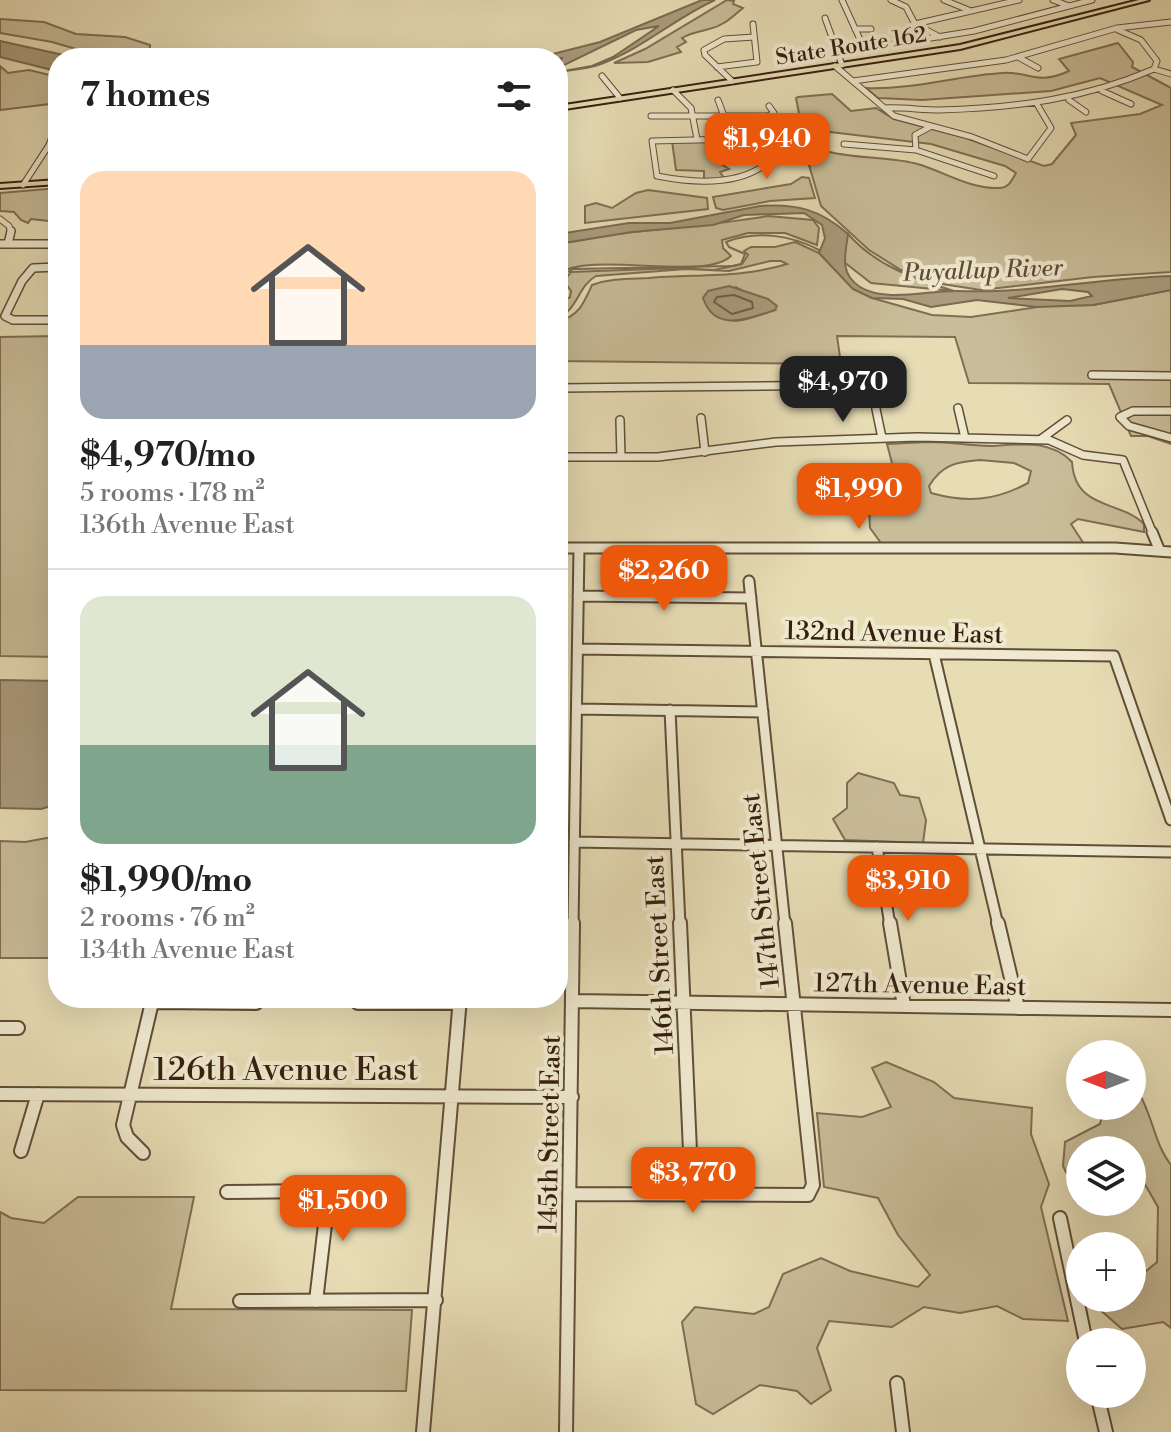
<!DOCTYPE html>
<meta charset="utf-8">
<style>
:root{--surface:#fff;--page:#f6f6f6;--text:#222;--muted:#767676;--line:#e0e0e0;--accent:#ea580c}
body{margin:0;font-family:"Libre Bodoni",serif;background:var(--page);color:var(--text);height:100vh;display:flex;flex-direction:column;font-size:30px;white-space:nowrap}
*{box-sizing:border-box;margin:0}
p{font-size:26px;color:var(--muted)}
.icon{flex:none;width:44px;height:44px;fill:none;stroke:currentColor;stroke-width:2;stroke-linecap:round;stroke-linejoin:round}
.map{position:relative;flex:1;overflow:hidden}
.sheet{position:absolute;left:48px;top:48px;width:520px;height:960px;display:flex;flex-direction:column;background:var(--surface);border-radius:32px;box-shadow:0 8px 32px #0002}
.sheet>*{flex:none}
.needle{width:52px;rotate:270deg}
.fabs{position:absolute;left:1066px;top:1040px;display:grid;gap:16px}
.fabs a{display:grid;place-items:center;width:80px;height:80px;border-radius:50%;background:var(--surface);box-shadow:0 8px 32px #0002;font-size:40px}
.price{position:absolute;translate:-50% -68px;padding:0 18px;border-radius:16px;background:var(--accent);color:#fff;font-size:26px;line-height:52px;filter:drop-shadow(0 2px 4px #0008)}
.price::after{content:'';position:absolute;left:50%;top:48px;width:24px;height:18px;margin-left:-12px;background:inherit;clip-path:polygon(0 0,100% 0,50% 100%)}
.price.active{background:#222;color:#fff}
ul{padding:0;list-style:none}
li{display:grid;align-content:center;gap:16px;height:424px;padding:0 32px}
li+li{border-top:2px solid var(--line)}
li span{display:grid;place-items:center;height:248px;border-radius:24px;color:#555}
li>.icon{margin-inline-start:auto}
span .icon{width:144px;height:144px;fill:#fffc;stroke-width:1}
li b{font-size:34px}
h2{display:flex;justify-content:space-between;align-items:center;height:96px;padding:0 32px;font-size:34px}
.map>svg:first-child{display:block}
.green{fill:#c9bd99;stroke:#806e54;stroke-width:2;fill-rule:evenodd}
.water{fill:#ab9c7d;stroke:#7c6a51;stroke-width:2;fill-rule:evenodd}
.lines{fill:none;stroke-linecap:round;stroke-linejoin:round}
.shore{stroke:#705e46;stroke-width:2}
.stream{stroke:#7c6a51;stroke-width:2}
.minor-far3-casing{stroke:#624e38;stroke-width:7}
.minor-far2-casing{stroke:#624e38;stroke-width:10}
.minor-far1-casing{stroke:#624e38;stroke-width:13}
.minor-casing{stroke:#624e38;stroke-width:16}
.major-casing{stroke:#361f0f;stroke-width:4}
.minor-far3{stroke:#efe9cf;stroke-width:5}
.minor-far2{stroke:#efe9cf;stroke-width:7}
.minor-far1{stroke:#efe9cf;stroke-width:9}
.minor{stroke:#efe9cf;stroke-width:12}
.major{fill:#e7ddb5;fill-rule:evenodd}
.labels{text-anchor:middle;stroke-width:8;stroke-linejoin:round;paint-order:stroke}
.far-street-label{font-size:22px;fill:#361f0f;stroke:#efe9cf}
.far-water-label{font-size:24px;font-style:italic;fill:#5f4b36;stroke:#efe9cf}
.street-label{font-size:26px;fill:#361f0f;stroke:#efe9cf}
.near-street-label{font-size:32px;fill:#361f0f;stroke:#efe9cf}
</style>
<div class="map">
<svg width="1171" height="1432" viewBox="0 0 1171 1432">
<rect width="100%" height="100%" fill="#e7ddb5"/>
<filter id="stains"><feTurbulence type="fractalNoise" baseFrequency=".0025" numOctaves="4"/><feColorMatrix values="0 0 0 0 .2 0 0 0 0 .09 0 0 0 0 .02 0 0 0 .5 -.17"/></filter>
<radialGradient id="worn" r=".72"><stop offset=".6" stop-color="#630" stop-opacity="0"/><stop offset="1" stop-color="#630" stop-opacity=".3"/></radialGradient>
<path class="green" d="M727,0L734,1L733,4L743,8C733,16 724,26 709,29C699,32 692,32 682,38L686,42L677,47L681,52L648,62L614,63L645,49Z
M0,19L44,22L76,34L125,37L150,45V51L168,58H107L52,42L0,33Z
M1118,43L1133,62L1132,67L1171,88V272L1093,277L981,290L942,284L901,270L869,250L821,206L809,165L796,98L798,97L832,94L851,111L876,108L894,119L963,137L1044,166L1052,164L1076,135L1071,123L1140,114L1162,105L1100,78L1051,91L922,100L878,98L866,88C911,90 956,76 1002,73C1030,71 1036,86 1069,71L1059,59ZM830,132L931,144L1005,166L1016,173C1011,181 1009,188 999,188C971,189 946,173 921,165C888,155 853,160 822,150L820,138Z
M0,66L8,73L29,70L58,77V103L0,110Z
M672,141H708L710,149L735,148L720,158L721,164L729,169L720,172L724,178L704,179V171L676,170Z
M802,177L809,178L815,198L770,201L723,210L716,208L713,197L791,184Z
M58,188V222L31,219L28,223L21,220L14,212L0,211V193Z
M648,190L707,198L708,209L585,223V206L596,203L612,208L636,193Z
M768,216L813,220L819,228L817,245L785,233H748L722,240L723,248L731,256C704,282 591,250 558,274V244C627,229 698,228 768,216Z
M848,234C876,266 915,279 954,291L871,283L844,262V245Z
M795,242L819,253L853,289L872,298L932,315L971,317L1044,306L1093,305L1171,290V444L1148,436H1131L1109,384L969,383L955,337L837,336L841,364L558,361V322C579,315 583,305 592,285C611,278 629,279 649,278C695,274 743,278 787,264L781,261H770L729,271L686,269L596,276C578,286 578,309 558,318V304L570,297L571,291L564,281L571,272L678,268L714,270L742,264L748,255L744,251L751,247H775ZM736,287L775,310C747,318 735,330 710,309Z
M58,336V657L0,656V337Z
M929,442C950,442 973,446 994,446C1022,444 1051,440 1072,462C1075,511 1121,500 1144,524V532L1078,519L1071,524L1084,544L881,543L870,528L868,492L893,467L887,444ZM980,460L1014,463L1031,471L1028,483C995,501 967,503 931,493L929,486C942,465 955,462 980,460Z
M858,773L894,783L900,795L919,798L926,820L923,843L845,840L833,819L847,808V783Z
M58,836V958H0V841L25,842Z
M886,1062L934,1082L954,1098L1032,1108L1031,1134L1049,1184L1041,1207L1068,1321L1023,1319L997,1306L960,1313L924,1307L892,1327L829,1321L817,1348L831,1390L811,1404L797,1391L760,1385L713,1414L696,1404L682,1322L695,1307L754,1314L769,1307L783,1274L821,1258L850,1271L918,1287L930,1275L898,1235L878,1198L824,1187L817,1113L862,1117L891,1107L872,1068Z
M1140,1095C1153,1118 1155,1145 1171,1165V1328L1163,1322L1122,1329L1098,1308L1111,1298H1132V1283L1157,1262L1158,1207L1132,1162V1150H1080V1184L1073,1187L1063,1166L1065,1142L1100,1124L1104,1106H1132V1096Z
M78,1197H194L171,1309L412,1310L406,1391L0,1390V1212L11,1218L44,1223Z"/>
<path class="water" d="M702,0H715C675,18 642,49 601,64C587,69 572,70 558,72L592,66L613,57L659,26L636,30L558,68L562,58H537L600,42Z
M0,41L77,58H58V71H56L0,57Z
M760,206C796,203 821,210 848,234C846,252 838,273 860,287C886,303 930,290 957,291C1028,294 1100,278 1171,276V290L1093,305L1037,307L977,300L931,307L903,299L872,298L853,289L819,253L825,238L822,225L804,213L744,215L713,225L632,232L558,244V234L629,223H670ZM1062,289L1088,292L1092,296L1070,301L1008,298Z
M729,286L768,299L777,306L775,310C750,318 715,334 703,298L708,291Z
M0,680L58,681V804L41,809L0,808Z"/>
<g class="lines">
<path class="shore" d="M734,295L752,302L753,308L732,314L714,302L717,297Z"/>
<path class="stream" d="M558,301L562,297L561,276L573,269L733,266L741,264L745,254L729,247L726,242C756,230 791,235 819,250"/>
<defs>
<path id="minor-far3" d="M842,0L863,46L869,48L974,31L1092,0
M891,0L906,7L915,24L940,37
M944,0L971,11
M1053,0L1069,6
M825,18L842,65
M915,24L1019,0
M855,29H871
M1118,30L1141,40L1157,61L1154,69
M1018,57L1038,68
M835,66L894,116L972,137L1028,159L1051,128L1037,104
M717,67L757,62L753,24
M1154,69L1171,74
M602,76L620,98
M732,81L705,55L704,50L724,39L754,37
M853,81L1006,60L1117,28L1171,22
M673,90L691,108L697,139
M1102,91L1131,104
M718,100L724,116
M1069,100L1086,112
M884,108C903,107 921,110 940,110C1015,108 1085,99 1154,69
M651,116H768L774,113L769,106
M652,141L780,138
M652,141L657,176
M844,144L916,150L994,176
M916,150L915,135L930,127
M657,176C698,184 754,187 780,149L777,140
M23,185L49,145L54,131L58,130
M0,219L9,226L11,233"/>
<path id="minor-far2" d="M0,244H58
M8,244L11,231
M58,267L33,268L22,281L5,316L13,320H58
M1092,375L1171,376
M558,388L874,385
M958,408L965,438
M876,409L882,438
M1171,411H1133L1120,417L1129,426L1171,438
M701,418L705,452
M620,420L621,457
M1041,439L1067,420
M558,457H658L776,442L917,437L1049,440L1083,455L1123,460L1153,534"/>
<path id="minor-far1" d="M1152,532L1159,549
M558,548H1115L1171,552
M663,581L664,597
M749,581L785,925
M578,596L751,598
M578,649L1114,656L1171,820
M934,654L998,925
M577,709L763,712
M670,710L680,925
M574,842L1171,852
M877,847L890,925
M573,925L579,549"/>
<path id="minor" d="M680,923L692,1197
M890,923L904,1006
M998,923L1018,1008
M573,1001L1171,1010
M152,1002L256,1003
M358,1003H459
M0,1028H18
M0,1094L572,1097
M21,1151L38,1094
M143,1153L127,1137L123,1125L153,998
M227,1192L315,1191L328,1199L316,1301
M570,1194L808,1195L813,1185L785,923
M1060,1218L1086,1342
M240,1301L436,1300
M897,1383L903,1432
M1097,1394L1106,1432
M423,1432L460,998
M566,1432L573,923"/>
<path id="major" d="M1139,0H1149L960,49L558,110V106L960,45Z
M58,180V184L0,188V184Z"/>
</defs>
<use href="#minor-far3" class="minor-far3-casing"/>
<use href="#minor-far2" class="minor-far2-casing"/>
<use href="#minor-far1" class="minor-far1-casing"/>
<use href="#minor" class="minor-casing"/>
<use href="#major" class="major-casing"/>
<use href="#minor-far3" class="minor-far3"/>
<use href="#minor-far2" class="minor-far2"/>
<use href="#minor-far1" class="minor-far1"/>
<use href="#minor" class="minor"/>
<use href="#major" class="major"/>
</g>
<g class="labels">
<g class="far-street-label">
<text transform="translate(851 45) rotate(-9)" y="8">State Route 162</text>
</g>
<g class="far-water-label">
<text transform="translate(983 270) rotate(-2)" y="8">Puyallup River</text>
</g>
<g class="street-label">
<text transform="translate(894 632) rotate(1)" y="9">132nd Avenue East</text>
<text transform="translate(760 891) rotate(-96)" y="9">147th Street East</text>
<text transform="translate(659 955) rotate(-93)" y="9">146th Street East</text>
<text transform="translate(920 984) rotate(1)" y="9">127th Avenue East</text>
<text transform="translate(549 1134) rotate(-89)" y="9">145th Street East</text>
</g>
<g class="near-street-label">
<text x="286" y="1080">126th Avenue East</text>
</g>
</g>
<rect width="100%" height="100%" filter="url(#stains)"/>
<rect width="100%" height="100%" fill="url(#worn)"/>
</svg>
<div class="fabs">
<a><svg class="needle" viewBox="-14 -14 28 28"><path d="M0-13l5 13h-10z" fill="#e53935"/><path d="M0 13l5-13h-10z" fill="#767676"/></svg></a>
<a><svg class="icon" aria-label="layers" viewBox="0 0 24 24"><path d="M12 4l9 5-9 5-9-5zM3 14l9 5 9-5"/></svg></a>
<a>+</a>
<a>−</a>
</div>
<b class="price" style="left:767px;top:181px">$1,940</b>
<b class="price active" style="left:843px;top:424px">$4,970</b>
<b class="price" style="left:859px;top:531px">$1,990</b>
<b class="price" style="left:664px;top:613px">$2,260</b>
<b class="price" style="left:908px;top:923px">$3,910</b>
<b class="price" style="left:693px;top:1215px">$3,770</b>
<b class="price" style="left:343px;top:1243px">$1,500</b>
<section class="sheet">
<h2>7 homes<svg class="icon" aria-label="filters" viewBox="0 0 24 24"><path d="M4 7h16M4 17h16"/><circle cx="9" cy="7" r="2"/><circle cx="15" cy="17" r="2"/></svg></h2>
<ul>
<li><span style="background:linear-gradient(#ffd9b3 70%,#9aa5b1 0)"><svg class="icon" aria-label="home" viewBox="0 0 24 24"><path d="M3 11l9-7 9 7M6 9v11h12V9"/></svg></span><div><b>$4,970/mo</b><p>5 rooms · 178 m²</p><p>136th Avenue East</p></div></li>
<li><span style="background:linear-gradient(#dfe7d0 60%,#7fa58c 0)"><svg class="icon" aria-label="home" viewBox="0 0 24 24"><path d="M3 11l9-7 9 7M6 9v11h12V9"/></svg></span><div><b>$1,990/mo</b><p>2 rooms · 76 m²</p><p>134th Avenue East</p></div></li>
</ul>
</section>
</div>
